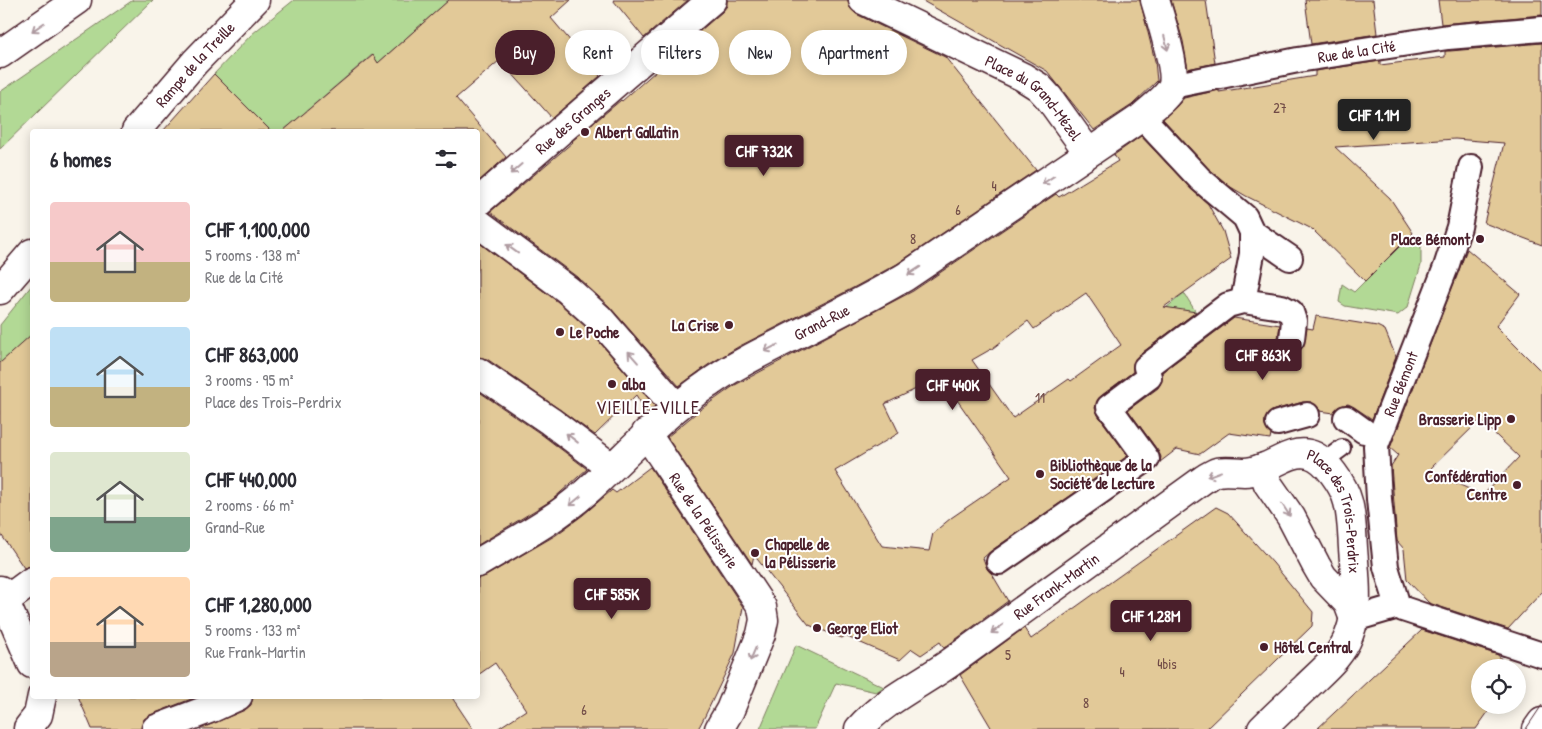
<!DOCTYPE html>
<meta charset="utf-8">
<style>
:root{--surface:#fff;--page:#f7f7f7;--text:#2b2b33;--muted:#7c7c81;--accent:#4a1f2b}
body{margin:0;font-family:"Patrick Hand",sans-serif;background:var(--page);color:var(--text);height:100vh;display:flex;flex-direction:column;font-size:19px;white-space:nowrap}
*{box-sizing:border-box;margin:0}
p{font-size:16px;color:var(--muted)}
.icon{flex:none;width:28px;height:28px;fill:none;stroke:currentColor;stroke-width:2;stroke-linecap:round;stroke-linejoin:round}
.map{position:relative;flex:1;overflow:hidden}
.drawer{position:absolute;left:30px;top:129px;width:450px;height:570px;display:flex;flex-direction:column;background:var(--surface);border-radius:5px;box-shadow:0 2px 12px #0003}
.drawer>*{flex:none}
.banner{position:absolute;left:495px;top:30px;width:475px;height:45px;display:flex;gap:10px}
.fabs{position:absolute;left:1471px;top:659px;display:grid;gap:10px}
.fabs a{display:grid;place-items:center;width:55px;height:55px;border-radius:50%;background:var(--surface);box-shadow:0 2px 12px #0003;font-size:25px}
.price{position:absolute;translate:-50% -42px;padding:0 11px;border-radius:5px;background:var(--accent);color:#fff;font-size:16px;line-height:32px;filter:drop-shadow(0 1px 2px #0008)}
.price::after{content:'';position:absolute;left:50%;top:30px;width:15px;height:11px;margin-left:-8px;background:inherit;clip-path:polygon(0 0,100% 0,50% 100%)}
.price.selected{background:#222;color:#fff}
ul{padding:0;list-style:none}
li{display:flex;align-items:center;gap:15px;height:125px;padding:0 20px}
li span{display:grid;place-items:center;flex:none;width:140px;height:100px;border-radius:5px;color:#555}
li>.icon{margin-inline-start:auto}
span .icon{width:60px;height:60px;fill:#fffc;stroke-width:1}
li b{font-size:21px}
h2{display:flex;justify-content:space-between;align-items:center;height:60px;padding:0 20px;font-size:21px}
.pill{padding:0 18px;border-radius:22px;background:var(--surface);box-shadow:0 2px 12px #0003;font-size:18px;line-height:45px}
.pill.selected{background:var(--accent);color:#fff}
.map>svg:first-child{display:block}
.green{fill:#b2d995;stroke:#7e7c60}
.building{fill:#e2c998;stroke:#4a1f2b;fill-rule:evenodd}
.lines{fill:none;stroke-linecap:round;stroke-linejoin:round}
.service-casing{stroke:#4a1f2b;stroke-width:20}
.pedestrian-casing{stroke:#4a1f2b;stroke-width:28}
.minor-casing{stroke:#4a1f2b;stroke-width:31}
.tertiary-casing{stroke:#4a1f2b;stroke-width:31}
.service{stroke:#fff;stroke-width:16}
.pedestrian{stroke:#fff;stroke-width:24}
.minor{stroke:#fff;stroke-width:28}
.tertiary{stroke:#fff;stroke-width:28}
.tram{stroke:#4a1f2b;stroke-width:1}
.oneway{stroke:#ae9aa0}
.poi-dot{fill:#4a1f2b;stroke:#fff;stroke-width:2}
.labels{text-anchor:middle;stroke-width:4;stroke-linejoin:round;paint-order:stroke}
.number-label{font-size:14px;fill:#704a46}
.street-label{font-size:16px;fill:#4a1f2b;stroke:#fff}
.poi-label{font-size:16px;font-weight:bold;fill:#4a1f2b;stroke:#fff;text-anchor:start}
.neighbourhood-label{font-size:18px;letter-spacing:1px;fill:#4a1f2b;stroke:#fff}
</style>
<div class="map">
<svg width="1542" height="729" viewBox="0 0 1542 729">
<rect width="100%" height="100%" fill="#f9f4ea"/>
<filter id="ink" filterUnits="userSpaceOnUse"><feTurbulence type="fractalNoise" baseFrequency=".02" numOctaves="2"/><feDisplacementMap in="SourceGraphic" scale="10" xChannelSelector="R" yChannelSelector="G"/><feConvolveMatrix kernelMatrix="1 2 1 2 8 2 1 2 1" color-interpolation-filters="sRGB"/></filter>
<g filter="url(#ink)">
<path class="green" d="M133,0H153L0,149V92Z
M294,0H449L378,63L372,55L283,131H263L243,107L244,105L214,74L252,34Z
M1415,236L1421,245V265L1408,307L1398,315L1345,306L1339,302L1342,284L1354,292L1407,239Z
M32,285V336L0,363V325Z
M1184,293L1197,314L1137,362L1124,343Z
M796,645L884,687L876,692L836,683L815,729H760Z"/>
<path class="building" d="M449,0H571L551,18L600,76L552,118L500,60L456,98L506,157L478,182V131H283L373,55L378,63Z
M613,0H688L644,38Z
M727,0H848L850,8L856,14L945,57L1036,170L897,264L853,288L738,347L708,365L679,386L609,306L577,277L490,212L573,142L572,141L621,100L622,101L665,63L664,62L722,12L727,6Z
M921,0H1140L1155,61L1157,81L1132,105L1094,130L1047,71Z
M1171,0H1206L1215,63L1188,69L1183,41Z
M1305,0H1373L1377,34L1311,44Z
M1438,0H1542V15L1441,24Z
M1542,43V245L1484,223L1504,143L1455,139L1335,147L1390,198L1413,233L1365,281L1312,229L1246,196L1229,186L1209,169L1163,119L1177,106L1184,98L1219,90V92L1315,76V71L1380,61V65L1445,57V51H1450Z
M214,74L271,131H163Z
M1141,136L1190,188L1208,204L1223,231L1231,259L1164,307L1196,312L1138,356L1133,363V372L1101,396L1097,401L1095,408L1098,415L1128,456L991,551L983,558L987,569L992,574L1008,601L944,648L940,642L921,655L912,649L900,660L845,636L842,638L809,625L754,555L752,564L667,437L701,409L735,385L913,291L1056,194L1059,197L1118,161L1114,155ZM1086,293L1121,345L1071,381L1069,379L1013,418L972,360L993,348L1028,321L1034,329ZM941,377L1011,477L951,518L933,533L929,551L882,546L835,471L899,433L885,404Z
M478,242L558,302L588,329L655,406L647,413L636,395L595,435L559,409L487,359L478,357Z
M1467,249L1520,294L1496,326L1542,372V592L1508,629L1429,603L1407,580L1404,549L1397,541L1391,466L1398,455L1390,448ZM1480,420L1519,457L1483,495L1428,471Z
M1316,316L1377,326L1385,330L1396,357L1372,419L1354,407L1348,404L1340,406L1335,410L1334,413L1320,411L1317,406L1311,402H1303L1274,410L1268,414L1265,419V426L1268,432L1271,434L1270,439L1229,433L1200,454L1177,449L1160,462L1161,457L1158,451L1128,410L1158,388L1162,381V372L1234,318L1280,325L1278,337L1280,345L1284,350L1290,353L1297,352L1303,347L1307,328L1313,329Z
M32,334V566L24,568L0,533V363Z
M478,391L541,434L587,469L552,500L478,545Z
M650,467L743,607L735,653L705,716L698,729H497L526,710L495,663L478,675V578L486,576L556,535L583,515L612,490L616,493Z
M1216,507L1228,513L1273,563L1313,612L1312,626L1206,729H992L960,675L1024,628L1031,639Z
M1422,630L1498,655L1508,668H1480V705H1493L1476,729H1317Z
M78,696H199L150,715L144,719L141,729H92Z
M253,696H451L473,729H200L245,710L251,705Z"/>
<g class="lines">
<defs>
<path id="service" d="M1323,462L1342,448"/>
<g id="pedestrian">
<path id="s1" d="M1172,86L1298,60L1448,37L1542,29"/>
<path d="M1142,117L1200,179L1245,217L1252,232V254L1243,301"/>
<path d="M1252,232L1290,258"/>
<path d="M1346,418L1364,431"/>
<path d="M1278,423L1307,415"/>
<path d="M999,562L1147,459L1109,407L1149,377L1146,367L1228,305L1243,301L1282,307L1291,312L1294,321L1292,339"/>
<path id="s2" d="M1398,606L1386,567L1379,499L1376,446L1446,267L1459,227L1471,167"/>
<path d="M1354,619L1398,606L1403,609L1542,655"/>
</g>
<g id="minor">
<path id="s3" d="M863,0L1023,77L1039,87L1049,98L1088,152"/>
<path id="s4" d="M136,131L195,62L255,0"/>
<path id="s5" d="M478,202L712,0"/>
<path d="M478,223L568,290L599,318L676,407"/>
<path d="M0,290L32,253"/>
<path d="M478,372L550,421L611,467"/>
<path id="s6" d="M646,433L762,607L764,620L761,634L730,710L719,729"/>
<path d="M1262,468L1268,484L1291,517L1316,565L1323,577L1348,603L1354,619"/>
<path id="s7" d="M478,563C514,541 554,521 586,492C626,456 662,415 708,384C732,367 758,354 784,341C825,320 866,300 905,277L1142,117C1151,108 1166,99 1172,87C1178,73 1160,17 1155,0"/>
<path d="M0,590L32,664"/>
<path d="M5,601L32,581"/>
<path d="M28,728L38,715L42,696"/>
<path d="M156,729L212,708L238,696"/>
<path id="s8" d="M859,729C885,699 923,683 954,660C1037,600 1120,539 1204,479C1208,477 1213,473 1217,472C1226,470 1235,472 1244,472C1250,472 1257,470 1262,468C1278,463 1292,450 1309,454C1326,458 1344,486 1348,502C1352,517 1352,533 1353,548C1355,577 1360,607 1349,635C1341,657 1322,671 1306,687C1291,701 1276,715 1262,729"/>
<path d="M1537,729L1542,722"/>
</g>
<path id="tertiary" d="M0,54L77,0"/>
</defs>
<use href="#service" class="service-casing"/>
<use href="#pedestrian" class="pedestrian-casing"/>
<use href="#minor" class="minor-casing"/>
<use href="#tertiary" class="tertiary-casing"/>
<use href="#service" class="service"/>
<use href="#pedestrian" class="pedestrian"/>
<use href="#minor" class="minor"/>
<use href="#tertiary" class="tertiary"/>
<path class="tram" d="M1526,729L1542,705"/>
</g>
<defs><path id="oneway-shaft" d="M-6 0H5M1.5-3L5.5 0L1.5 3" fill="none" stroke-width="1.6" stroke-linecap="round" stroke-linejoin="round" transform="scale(1.25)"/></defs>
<g class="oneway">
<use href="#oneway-shaft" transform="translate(38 27) rotate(145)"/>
<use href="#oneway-shaft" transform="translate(1166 43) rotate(76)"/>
<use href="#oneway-shaft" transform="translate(516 169) rotate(139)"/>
<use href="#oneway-shaft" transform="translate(1048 180) rotate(146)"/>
<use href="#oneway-shaft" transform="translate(512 249) rotate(-144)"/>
<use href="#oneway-shaft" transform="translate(914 271) rotate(147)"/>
<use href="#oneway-shaft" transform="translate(771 348) rotate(153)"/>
<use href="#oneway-shaft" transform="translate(633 357) rotate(-131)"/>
<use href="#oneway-shaft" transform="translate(572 438) rotate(-142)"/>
<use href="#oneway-shaft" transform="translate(1214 474) rotate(160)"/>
<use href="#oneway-shaft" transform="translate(575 501) rotate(141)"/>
<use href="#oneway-shaft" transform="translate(1286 510) rotate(57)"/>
<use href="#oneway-shaft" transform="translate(997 629) rotate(144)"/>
<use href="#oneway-shaft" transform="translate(753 654) rotate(113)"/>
</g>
</g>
<g class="poi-dot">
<circle cx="585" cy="132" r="5"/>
<circle cx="1480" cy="239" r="5"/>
<circle cx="729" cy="325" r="5"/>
<circle cx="560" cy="332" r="5"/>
<circle cx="612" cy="384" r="5"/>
<circle cx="1511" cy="419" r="5"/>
<circle cx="1040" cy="474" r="5"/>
<circle cx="1517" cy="485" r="5"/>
<circle cx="755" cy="553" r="5"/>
<circle cx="817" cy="628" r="5"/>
<circle cx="1264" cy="647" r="5"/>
</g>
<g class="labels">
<g class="number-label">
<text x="1280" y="113">27</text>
<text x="994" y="191">4</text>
<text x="958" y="215">6</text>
<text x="913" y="244">8</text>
<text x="1040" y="403">11</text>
<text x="1008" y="660">5</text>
<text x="1167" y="669">4bis</text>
<text x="1122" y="677">4</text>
<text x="1086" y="708">8</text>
<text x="584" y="715">6</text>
</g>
<g class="street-label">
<text dy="6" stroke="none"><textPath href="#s1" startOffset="188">Rue de la Cité</textPath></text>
<text dy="6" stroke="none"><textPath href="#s4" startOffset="89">Rampe de la Treille</textPath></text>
<text dy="6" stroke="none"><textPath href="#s3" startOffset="199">Place du Grand-Mézel</textPath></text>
<text dy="6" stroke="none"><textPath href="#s5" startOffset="125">Rue des Granges</textPath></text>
<text dy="6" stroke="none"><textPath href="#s7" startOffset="422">Grand-Rue</textPath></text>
<text dy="6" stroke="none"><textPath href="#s2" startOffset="229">Rue Bémont</textPath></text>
<text dy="6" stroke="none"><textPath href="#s8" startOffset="604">Place des Trois-Perdrix</textPath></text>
<text dy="6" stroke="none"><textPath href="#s6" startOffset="105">Rue de la Pélisserie</textPath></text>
<text dy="6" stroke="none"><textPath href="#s8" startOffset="244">Rue Frank-Martin</textPath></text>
</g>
<g class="poi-label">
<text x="595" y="138">Albert Gallatin</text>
<text x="1470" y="245" text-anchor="end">Place Bémont</text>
<text x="719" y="331" text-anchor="end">La Crise</text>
<text x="570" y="338">Le Poche</text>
<text x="622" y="390">alba</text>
<text x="1501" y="425" text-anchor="end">Brasserie Lipp</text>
<text x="1050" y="471">Bibliothèque de la<tspan x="1050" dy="18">Société de Lecture</tspan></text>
<text x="1507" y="482" text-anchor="end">Confédération<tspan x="1507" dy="18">Centre</tspan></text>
<text x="765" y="550">Chapelle de<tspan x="765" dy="18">la Pélisserie</tspan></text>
<text x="827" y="634">George Eliot</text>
<text x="1274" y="653">Hôtel Central</text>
</g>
<g class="neighbourhood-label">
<text x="648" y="414">VIEILLE-VILLE</text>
</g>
</g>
</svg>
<div class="fabs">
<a><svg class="icon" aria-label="locate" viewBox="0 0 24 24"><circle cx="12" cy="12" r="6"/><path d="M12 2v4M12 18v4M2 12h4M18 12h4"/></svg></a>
</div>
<b class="price selected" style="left:1374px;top:141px">CHF 1.1M</b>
<b class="price" style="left:764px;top:177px">CHF 732K</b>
<b class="price" style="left:1263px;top:381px">CHF 863K</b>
<b class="price" style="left:953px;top:411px">CHF 440K</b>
<b class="price" style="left:612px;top:620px">CHF 585K</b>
<b class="price" style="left:1151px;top:642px">CHF 1.28M</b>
<div class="banner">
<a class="pill selected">Buy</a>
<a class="pill">Rent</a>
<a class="pill">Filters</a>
<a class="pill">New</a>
<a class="pill">Apartment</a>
</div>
<section class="drawer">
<h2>6 homes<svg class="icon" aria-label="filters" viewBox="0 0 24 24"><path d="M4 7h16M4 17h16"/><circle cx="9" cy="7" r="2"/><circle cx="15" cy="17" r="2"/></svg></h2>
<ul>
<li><span style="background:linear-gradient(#f6c9c9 60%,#c2b280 0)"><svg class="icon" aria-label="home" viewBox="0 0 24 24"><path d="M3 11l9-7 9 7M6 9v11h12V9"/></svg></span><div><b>CHF 1,100,000</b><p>5 rooms · 138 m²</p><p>Rue de la Cité</p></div></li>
<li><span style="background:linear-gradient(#bfe0f5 60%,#c2b280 0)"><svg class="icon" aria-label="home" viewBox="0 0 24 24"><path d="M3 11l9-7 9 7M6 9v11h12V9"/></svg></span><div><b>CHF 863,000</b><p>3 rooms · 95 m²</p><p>Place des Trois-Perdrix</p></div></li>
<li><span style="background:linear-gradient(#dfe7d0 65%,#7fa58c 0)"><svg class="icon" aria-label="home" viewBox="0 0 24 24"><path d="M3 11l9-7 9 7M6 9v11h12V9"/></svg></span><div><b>CHF 440,000</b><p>2 rooms · 66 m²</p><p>Grand-Rue</p></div></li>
<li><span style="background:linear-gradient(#ffd9b3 65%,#b9a48a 0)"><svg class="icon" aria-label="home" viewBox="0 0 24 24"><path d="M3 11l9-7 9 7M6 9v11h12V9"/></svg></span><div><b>CHF 1,280,000</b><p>5 rooms · 133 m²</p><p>Rue Frank-Martin</p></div></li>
</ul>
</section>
</div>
